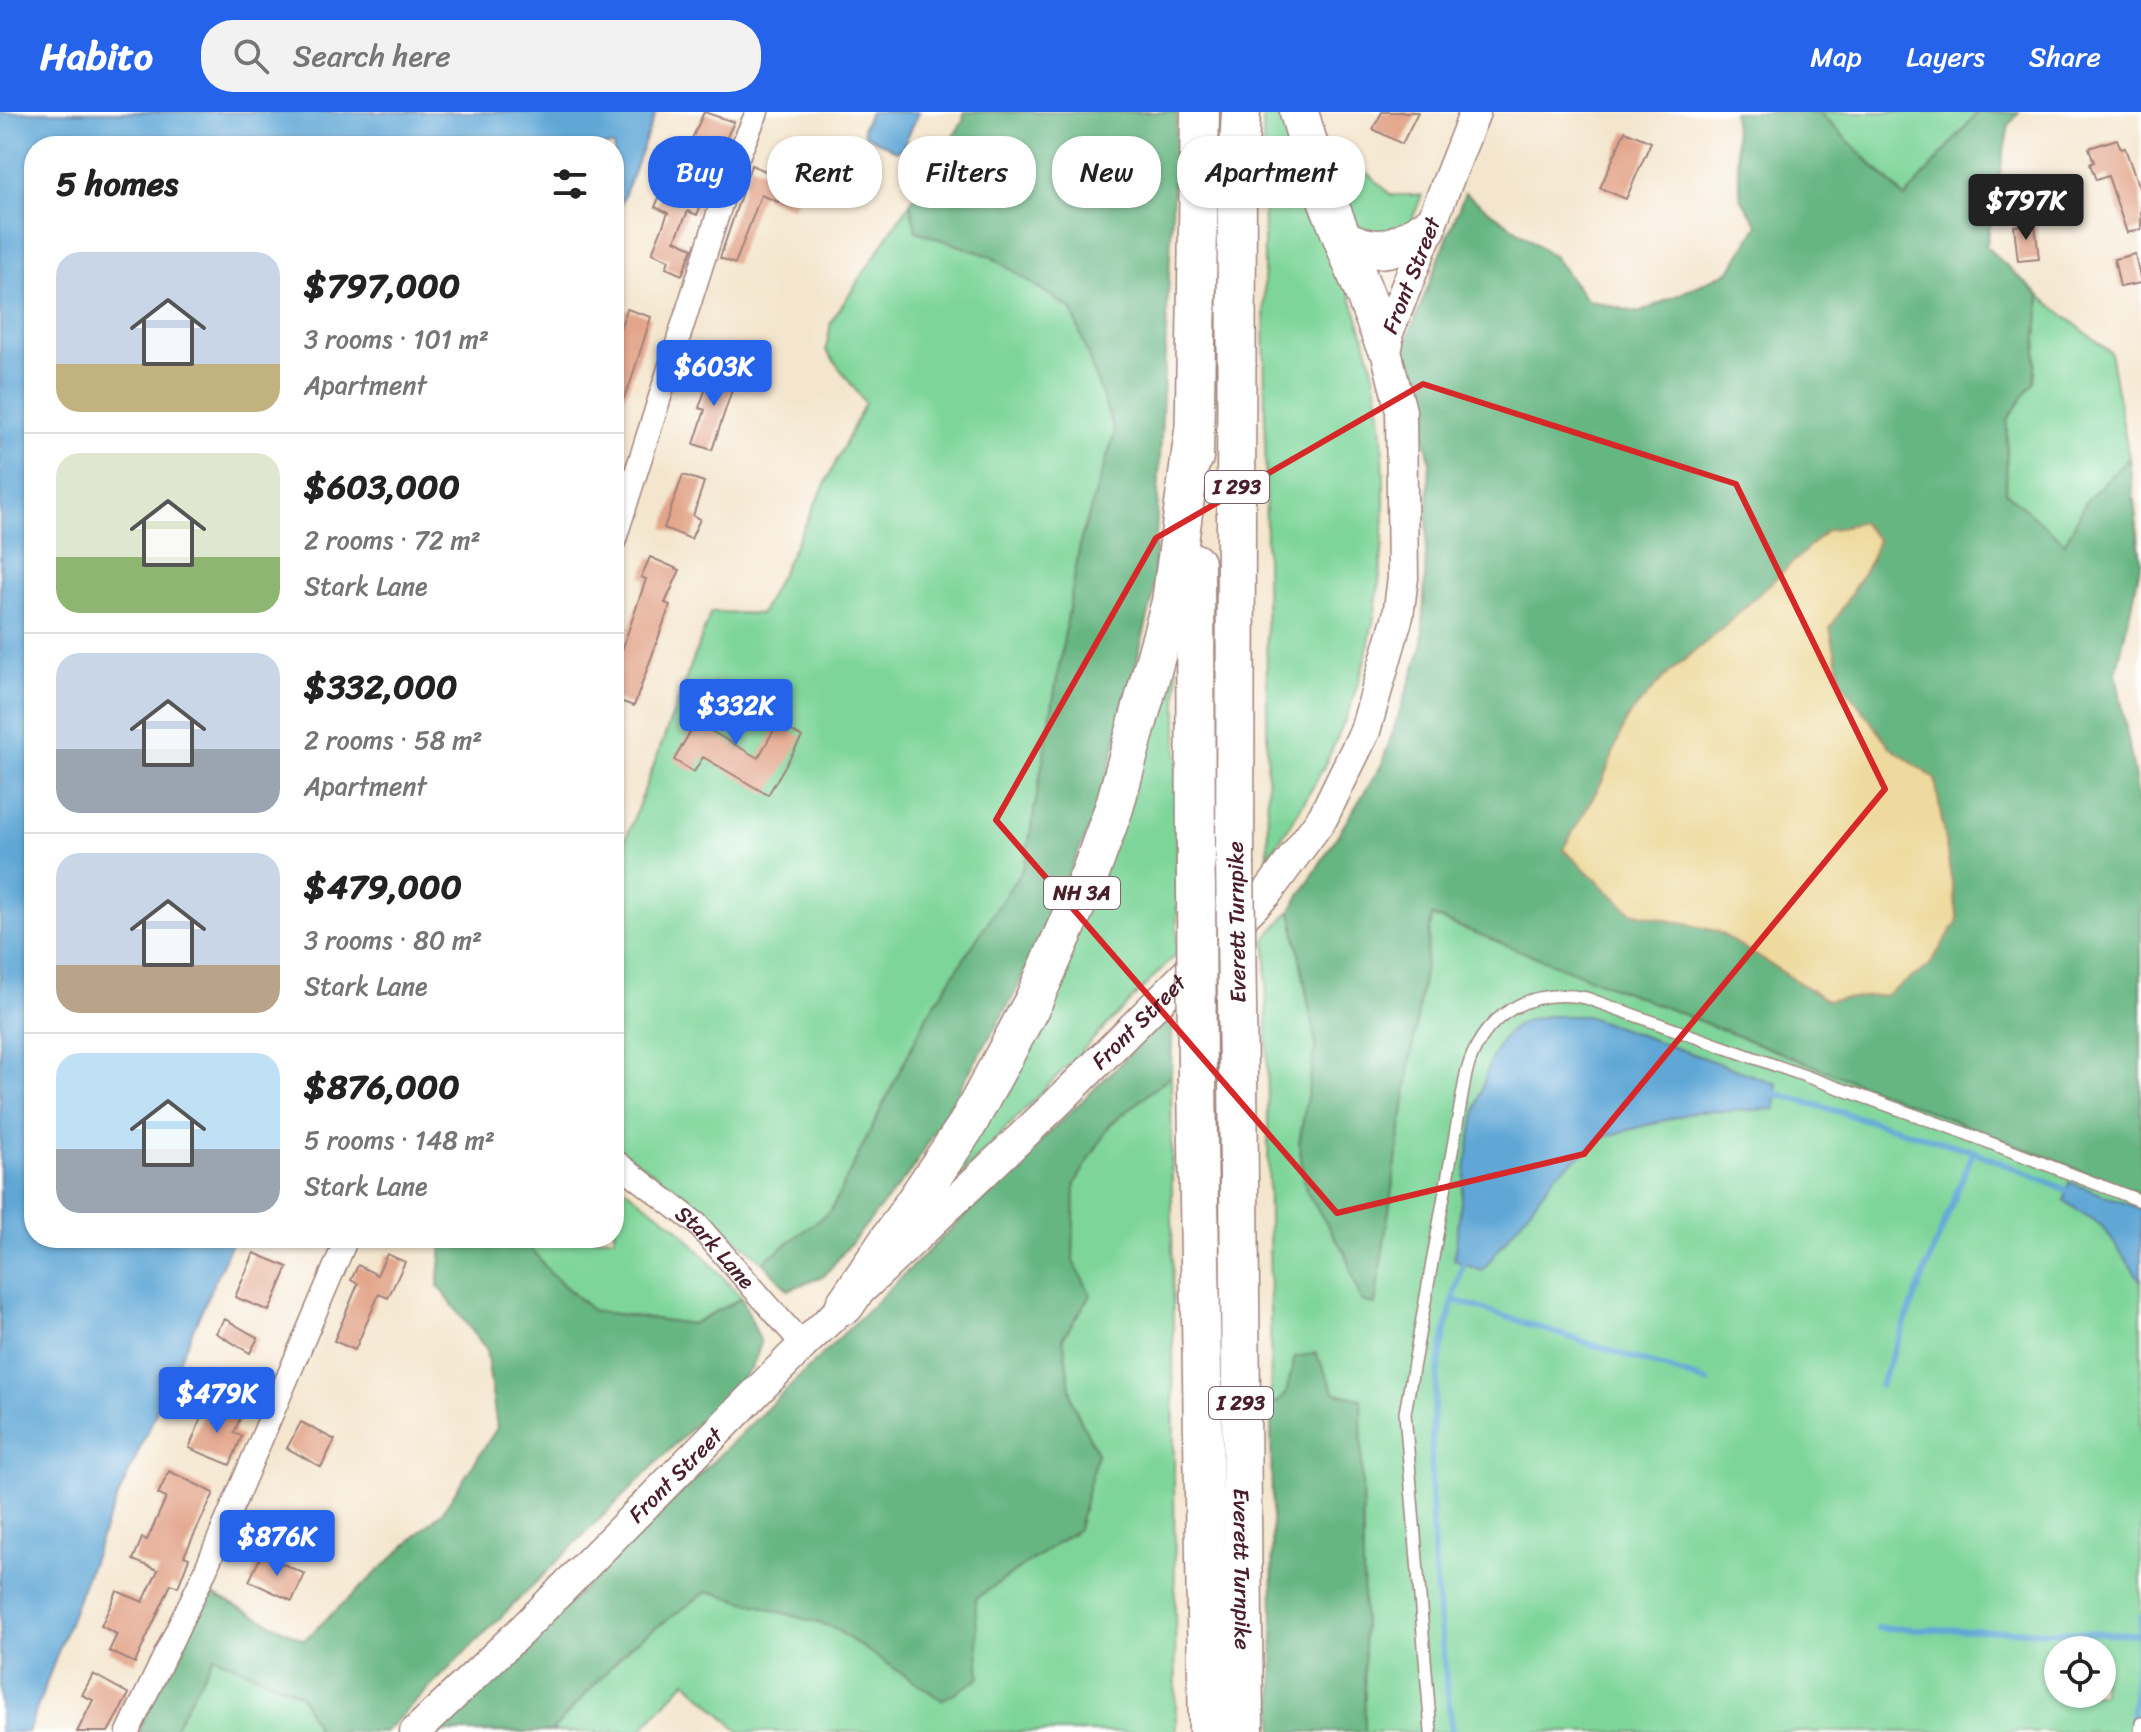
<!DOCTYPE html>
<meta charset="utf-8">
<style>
:root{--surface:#fff;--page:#f2f2f2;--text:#222;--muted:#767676;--line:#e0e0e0;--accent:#2563eb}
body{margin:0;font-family:Sriracha,sans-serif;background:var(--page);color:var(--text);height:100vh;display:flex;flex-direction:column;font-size:30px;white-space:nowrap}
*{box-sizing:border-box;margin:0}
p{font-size:26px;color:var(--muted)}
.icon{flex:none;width:44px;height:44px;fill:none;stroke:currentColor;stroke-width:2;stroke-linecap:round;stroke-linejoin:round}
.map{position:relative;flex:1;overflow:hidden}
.panel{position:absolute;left:24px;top:24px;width:600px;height:1112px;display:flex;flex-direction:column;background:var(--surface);border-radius:32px;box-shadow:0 2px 6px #0004}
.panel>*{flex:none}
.hud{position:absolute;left:648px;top:24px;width:760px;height:72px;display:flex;gap:16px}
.tools{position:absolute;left:2044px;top:1524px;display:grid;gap:16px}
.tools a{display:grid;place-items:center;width:72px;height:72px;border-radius:50%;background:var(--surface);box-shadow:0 2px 6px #0004;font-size:40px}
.price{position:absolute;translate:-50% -68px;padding:0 18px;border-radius:8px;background:var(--accent);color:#fff;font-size:26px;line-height:52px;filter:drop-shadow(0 2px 4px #0008)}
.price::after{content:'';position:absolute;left:50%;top:48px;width:24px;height:18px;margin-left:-12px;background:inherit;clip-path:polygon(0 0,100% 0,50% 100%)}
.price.current{background:#222;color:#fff}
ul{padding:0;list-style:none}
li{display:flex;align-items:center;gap:24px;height:200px;padding:0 32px}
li+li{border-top:2px solid var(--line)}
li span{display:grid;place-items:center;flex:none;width:224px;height:160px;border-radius:24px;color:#555}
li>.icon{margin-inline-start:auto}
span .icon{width:96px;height:96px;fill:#fffc;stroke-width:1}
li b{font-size:34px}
h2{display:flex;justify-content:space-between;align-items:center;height:96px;padding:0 32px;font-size:34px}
.tag{padding:0 28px;border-radius:32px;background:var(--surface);box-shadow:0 2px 6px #0004;font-size:28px;line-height:72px}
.tag.current{background:var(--accent);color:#fff}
header{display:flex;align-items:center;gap:48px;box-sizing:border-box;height:112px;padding:0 40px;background:var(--accent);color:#fff}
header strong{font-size:38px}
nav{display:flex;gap:44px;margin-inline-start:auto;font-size:28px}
.search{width:560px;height:72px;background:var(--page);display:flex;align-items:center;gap:20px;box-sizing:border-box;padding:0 28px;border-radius:32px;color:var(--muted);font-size:30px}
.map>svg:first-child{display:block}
.green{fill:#7ed59a;stroke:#647a62;stroke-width:2;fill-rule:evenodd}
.forest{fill:#66b682;stroke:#586a56;stroke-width:2;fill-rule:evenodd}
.sand{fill:#eeda9e;stroke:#9c7c64;stroke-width:2}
.water{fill:#60a7d6;stroke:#556380;stroke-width:2}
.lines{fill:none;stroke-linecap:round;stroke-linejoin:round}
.stream{stroke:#60a7d6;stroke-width:6}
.building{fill:#e3a58a}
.lane-casing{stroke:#9f827c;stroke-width:14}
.street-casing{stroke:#9f827c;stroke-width:25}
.secondary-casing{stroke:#9f827c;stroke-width:33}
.highway-casing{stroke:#9f827c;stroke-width:41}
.lane{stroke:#fff;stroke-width:11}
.street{stroke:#fff;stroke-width:22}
.secondary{stroke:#fff;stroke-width:30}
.highway{stroke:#fff;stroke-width:38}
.highway-bridge-casing{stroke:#9f827c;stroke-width:41;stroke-linecap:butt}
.highway-bridge{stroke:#fff;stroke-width:38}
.marked{fill:none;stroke:#d62828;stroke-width:6;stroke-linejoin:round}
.labels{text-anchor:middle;stroke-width:6;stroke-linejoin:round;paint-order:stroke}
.shield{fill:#fff;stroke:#80626b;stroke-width:2}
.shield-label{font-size:20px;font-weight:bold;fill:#4a1f2b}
.street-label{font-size:22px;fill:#4a1f2b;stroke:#fff}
</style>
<header>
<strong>Habito</strong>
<div class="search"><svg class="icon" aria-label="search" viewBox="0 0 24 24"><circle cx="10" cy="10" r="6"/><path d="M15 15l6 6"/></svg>Search here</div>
<nav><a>Map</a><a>Layers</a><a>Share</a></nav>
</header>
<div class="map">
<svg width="2141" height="1620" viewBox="0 0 2141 1620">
<rect width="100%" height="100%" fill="#fff"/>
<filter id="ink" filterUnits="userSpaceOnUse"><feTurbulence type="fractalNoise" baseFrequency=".0125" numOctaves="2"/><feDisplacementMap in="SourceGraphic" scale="16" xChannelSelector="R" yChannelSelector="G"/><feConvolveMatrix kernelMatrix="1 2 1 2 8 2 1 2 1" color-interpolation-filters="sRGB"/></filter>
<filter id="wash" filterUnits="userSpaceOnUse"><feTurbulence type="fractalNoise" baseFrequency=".006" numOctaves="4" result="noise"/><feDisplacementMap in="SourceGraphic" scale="32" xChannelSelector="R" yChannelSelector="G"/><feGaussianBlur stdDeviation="1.8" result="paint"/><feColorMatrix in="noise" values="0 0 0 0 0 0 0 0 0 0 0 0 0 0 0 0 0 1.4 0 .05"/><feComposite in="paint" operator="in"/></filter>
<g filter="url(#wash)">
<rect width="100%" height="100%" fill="#f4e6ce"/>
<path class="green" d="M1263,0H1283C1311,78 1343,155 1367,234C1380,278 1383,326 1384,371C1386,517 1354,626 1268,745Z
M1819,0H1978L1906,86Z
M1330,60L1369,62L1391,83H1422L1409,115L1391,125L1345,110Z
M910,91L916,119L990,144L1072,198L1115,321L1081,427L1025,753L928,902L831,1099L763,1150L689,1085L614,1034V759L711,500L761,502L865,291L826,238L831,210Z
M2040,184L2110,240L2129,346L2087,388L2065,432L2006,381L2007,308L2034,270Z
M1166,556L1177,557V841L927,1098Z
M1291,798L1316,932L1299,1032L1306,1079L1345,1141L1362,1189L1375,1192L1432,804L2141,1082V1620H1365L1361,1287L1335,1281L1295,1245L1286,1282L1271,1295L1266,826ZM2058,1538H2102V1582H2058Z
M1171,963L1176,1620H740L686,1569L639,1620H551L630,1534L708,1479L832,1515L942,1588L975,1487L1078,1417L1097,1341L1072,1290L1063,1225L1091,1183L1073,1149L1075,1071L1110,1013Z
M614,1068L677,1115L742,1186L692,1212L593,1199L552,1163L523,1126H614Z
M213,1544L300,1582L318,1619L172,1620Z"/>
<path class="forest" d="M964,0H1177L1153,485L1100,692L1014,883L914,1055L824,1164L788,1178L763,1150L831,1098L928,902L1025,753L1081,427L1115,321L1072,198L990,144L916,119L910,91L963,9Z
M1733,0H1819L1905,86L1978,0H2019L2009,13L1986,135L2040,184L2034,270L2007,308L2006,380L2065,431L2087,388L2129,346L2141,450L2116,561L2141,701V1082L1432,804L1375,1193L1361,1189L1345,1141L1306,1079L1299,1032L1316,932L1291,798L1381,654L1422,535L1430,349L1404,236L1465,81L1554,145L1587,188L1639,201L1730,159L1758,113L1741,86ZM1871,447L1830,517L1842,571L1891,636L1935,667L1958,808L1827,888L1717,819L1631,800L1563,737L1602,670L1627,607L1663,566L1725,514Z
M1173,900L1171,963L1110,1013L1075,1071L1073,1149L1091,1183L1063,1225L1072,1290L1097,1341L1078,1417L975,1487L980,1566L942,1588L832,1515L708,1479L630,1534L551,1620H442L617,1443Z
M443,1126H523L552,1163L593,1199L692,1212L742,1186L761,1231L752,1256L385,1620H318L300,1582L214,1544L172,1620H138L205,1478L304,1528L442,1400L497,1316L486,1237L438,1174Z
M1316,1241L1335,1281L1361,1287L1365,1620H1274L1271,1295L1286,1282L1295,1245Z"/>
<path class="sand" d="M1861,410L1878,428L1871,447L1830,517L1842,571L1891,636L1935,667L1958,808L1929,854L1886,883L1827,888L1717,819L1631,800L1563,737L1602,670L1627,606L1663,566L1725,514L1826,419Z"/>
<path class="water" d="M0,0H656L614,111V34H34V1126H234L106,1412L28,1620H0Z
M870,0H919L902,37L896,39L864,22L863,16Z
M1548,904H1586L1777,972L1775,997L1695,1000L1607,1024L1557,1061L1482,1159L1454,1148C1460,1098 1473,952 1509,920C1521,909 1532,906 1548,904Z
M2069,1070L2141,1097V1169L2102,1114L2064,1089Z"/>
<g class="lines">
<path class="stream" d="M1771,980L1973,1039L2071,1080
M1454,1188L1708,1270
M1880,1274L1973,1039
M1878,1516L2140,1522
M1452,1620C1437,1481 1414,1334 1451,1197C1456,1180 1459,1161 1466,1145
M2131,1620L2141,1505"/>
</g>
<g id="blocks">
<path class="building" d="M704,0L734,10L718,44L690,31Z
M1382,0H1418L1402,32L1373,17Z
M1625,19L1651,30L1626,87L1600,76Z
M2117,27L2121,37L2125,36L2141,82V117L2127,121L2108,64L2096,68L2090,52L2094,50L2089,36Z
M751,53L802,74L793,96L761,83L735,152L720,146Z
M671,57L709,74L697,103L688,99L675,128L693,136L682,163L666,156L669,148L652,141L668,101L655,95Z
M2035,112L2039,147L2018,149L2014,114Z
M2135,142L2141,171L2120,175L2114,147Z
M627,197L651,205L630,272L614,306V233Z
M712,258L736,266L712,338L694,332L705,298L699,296Z
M683,363L704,370L693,404L700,407L691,427L664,416Z
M650,445L680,458L665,491L670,493L634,594L614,587V561L646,467L641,465Z
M719,569L734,578L711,619L758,646L778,611L802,625L768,683L703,645L694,660L674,648Z
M254,1141L288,1155L269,1199L235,1185Z
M387,1142L405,1150L388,1186L379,1182L355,1238L334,1229L358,1172L351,1168L358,1153L377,1163Z
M225,1207L258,1226L250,1241L216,1221Z
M207,1292L240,1306L234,1321L242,1324L230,1353L189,1336Z
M301,1310L335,1328L321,1355L287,1336Z
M169,1359L214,1381L184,1444L189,1446L178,1475L171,1472L135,1551L109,1539L117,1522L101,1514L117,1479L143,1490L158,1458L133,1448L142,1426L147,1428L166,1386L158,1382Z
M262,1442L305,1462L292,1489L249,1469Z
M93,1562L129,1582L108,1620H77L93,1588L82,1583Z"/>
</g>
</g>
<g filter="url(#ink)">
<use href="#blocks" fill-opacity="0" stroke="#9f827c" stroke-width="2"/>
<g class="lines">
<defs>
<path id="lane" d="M1431,1620L1405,1301L1466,962C1481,904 1528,875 1586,886L1954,1017L2141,1089
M2140,1620L2141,1611"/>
<g id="street">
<path d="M614,430L731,61L757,0"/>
<path id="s1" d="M614,1048L697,1112L803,1233"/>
<path d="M128,1620L202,1466L347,1126"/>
</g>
<g id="secondary">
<path id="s2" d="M415,1620L520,1520L803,1233L1055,993L1267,781L1323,705L1365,619L1398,504L1403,466L1401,299L1384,231L1475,0"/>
</g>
<g id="highway">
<path d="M1299,0L1317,62L1384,231"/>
<path d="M1343,127C1378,145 1395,137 1427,116"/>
<path d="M1194,345L1200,0"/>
<path d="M1195,451L1196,772"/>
<path d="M1235,750L1237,71L1241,0"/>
<path id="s3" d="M1238,961L1244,1620"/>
<path d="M1197,970L1208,1620"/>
<path d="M845,1193L967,1013L1033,890L1090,762L1114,696L1171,490L1194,319"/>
</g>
</defs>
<use href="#lane" class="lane-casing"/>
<use href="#street" class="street-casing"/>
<use href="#secondary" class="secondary-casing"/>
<use href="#highway" class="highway-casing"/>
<use href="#lane" class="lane"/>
<use href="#street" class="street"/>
<use href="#secondary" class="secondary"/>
<use href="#highway" class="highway"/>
<defs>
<path id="highway-bridge" d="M1235,750L1238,961
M1196,772L1197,970"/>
</defs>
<use href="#highway-bridge" class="highway-bridge-casing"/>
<use href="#highway-bridge" class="highway-bridge"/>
</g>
</g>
<path class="marked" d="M1423,272L1736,372L1885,677L1584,1042L1337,1101L996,708L1156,426Z"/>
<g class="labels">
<g class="shield">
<rect x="1205" y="359" width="64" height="32" rx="6"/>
<rect x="1044" y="765" width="76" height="32" rx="6"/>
<rect x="1209" y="1275" width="64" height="32" rx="6"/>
</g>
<g class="shield-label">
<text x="1237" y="382">I 293</text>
<text x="1082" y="788">NH 3A</text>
<text x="1241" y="1298">I 293</text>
</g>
<g class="street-label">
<text dy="8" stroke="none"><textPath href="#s2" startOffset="1854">Front Street</textPath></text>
<text transform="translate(1236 810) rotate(-91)" y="8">Everett Turnpike</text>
<text dy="8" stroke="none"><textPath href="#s2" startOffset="1014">Front Street</textPath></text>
<text dy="8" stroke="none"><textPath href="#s1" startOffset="134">Stark Lane</textPath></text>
<text dy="8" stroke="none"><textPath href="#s2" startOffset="366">Front Street</textPath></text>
<text dy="8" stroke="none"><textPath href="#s3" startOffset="496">Everett Turnpike</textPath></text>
</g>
</g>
</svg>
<div class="tools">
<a><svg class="icon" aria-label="locate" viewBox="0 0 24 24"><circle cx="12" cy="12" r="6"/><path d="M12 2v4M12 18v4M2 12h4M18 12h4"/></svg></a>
</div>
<b class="price current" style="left:2026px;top:130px">$797K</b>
<b class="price" style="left:714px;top:296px">$603K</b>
<b class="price" style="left:736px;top:635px">$332K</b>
<b class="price" style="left:217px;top:1323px">$479K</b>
<b class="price" style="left:277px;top:1466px">$876K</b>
<div class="hud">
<a class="tag current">Buy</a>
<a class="tag">Rent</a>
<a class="tag">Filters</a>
<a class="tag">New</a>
<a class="tag">Apartment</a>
</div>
<section class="panel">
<h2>5 homes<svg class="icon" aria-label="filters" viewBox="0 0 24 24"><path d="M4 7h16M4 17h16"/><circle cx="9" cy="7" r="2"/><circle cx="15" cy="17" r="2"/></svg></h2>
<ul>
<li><span style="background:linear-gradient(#c9d6e8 70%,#c2b280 0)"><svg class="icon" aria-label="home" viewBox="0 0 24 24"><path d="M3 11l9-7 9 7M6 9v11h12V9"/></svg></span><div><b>$797,000</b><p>3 rooms · 101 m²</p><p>Apartment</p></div></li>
<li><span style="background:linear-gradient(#dfe7d0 65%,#8fb573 0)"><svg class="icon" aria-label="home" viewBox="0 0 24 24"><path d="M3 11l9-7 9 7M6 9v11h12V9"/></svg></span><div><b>$603,000</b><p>2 rooms · 72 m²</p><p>Stark Lane</p></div></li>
<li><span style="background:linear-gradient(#c9d6e8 60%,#9aa5b1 0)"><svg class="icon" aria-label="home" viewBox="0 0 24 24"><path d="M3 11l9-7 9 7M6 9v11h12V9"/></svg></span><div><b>$332,000</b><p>2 rooms · 58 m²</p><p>Apartment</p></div></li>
<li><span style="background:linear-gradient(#c9d6e8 70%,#b9a48a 0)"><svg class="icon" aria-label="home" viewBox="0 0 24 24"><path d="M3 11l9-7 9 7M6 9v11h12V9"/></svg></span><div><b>$479,000</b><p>3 rooms · 80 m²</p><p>Stark Lane</p></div></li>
<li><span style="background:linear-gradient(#bfe0f5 60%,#9aa5b1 0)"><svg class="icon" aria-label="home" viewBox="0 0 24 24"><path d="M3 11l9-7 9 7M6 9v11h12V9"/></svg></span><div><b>$876,000</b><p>5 rooms · 148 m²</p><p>Stark Lane</p></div></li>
</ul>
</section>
</div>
